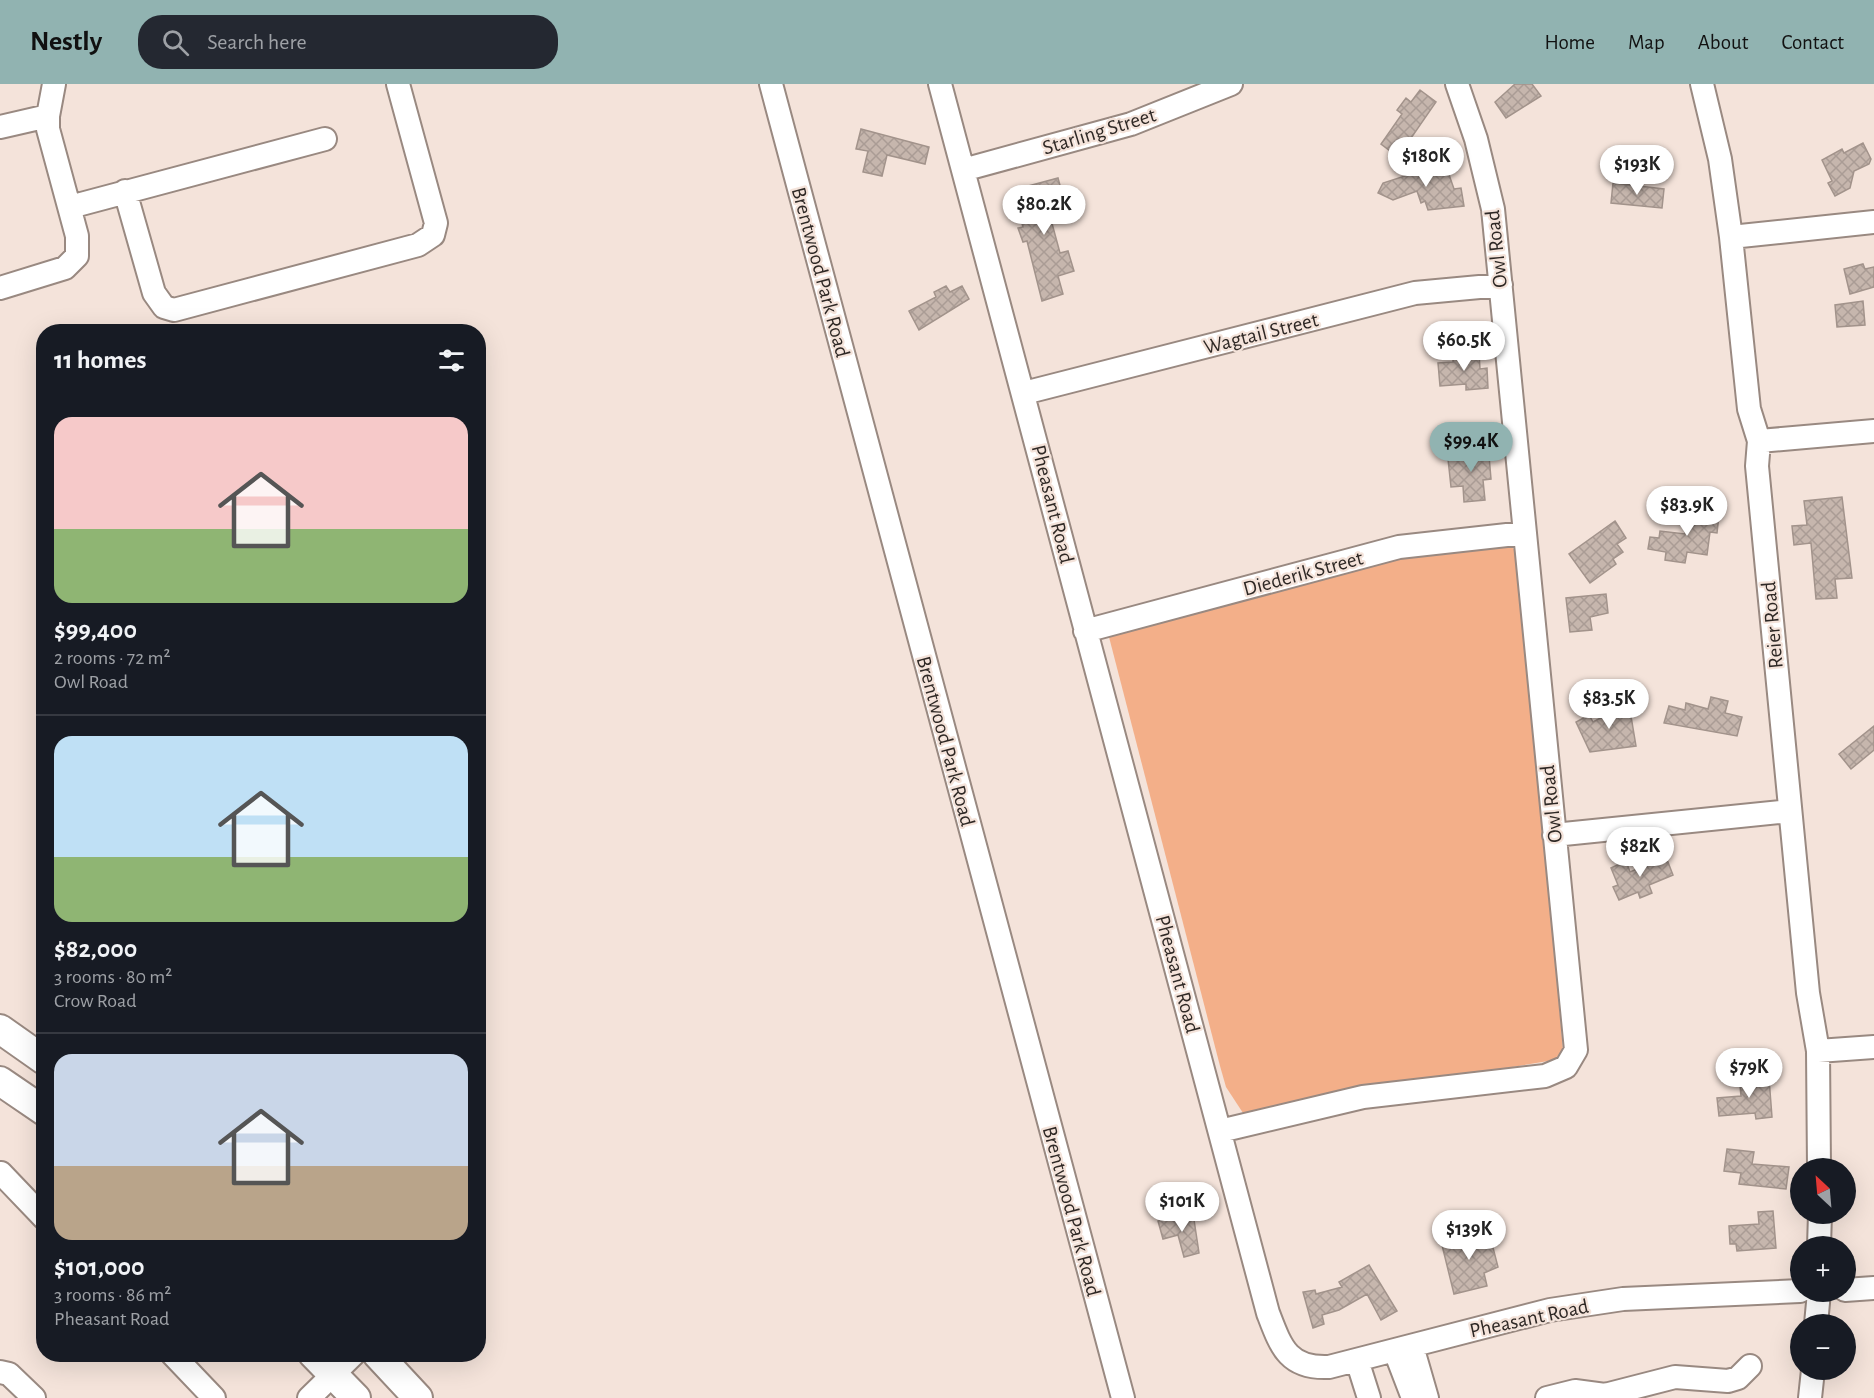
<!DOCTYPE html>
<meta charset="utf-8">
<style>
:root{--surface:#171b24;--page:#242831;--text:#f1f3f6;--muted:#9ea1a6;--line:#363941;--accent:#91b3b1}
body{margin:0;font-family:"Alegreya Sans",sans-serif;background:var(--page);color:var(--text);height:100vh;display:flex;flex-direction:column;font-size:22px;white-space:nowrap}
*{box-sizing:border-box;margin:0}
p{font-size:20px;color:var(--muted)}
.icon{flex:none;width:33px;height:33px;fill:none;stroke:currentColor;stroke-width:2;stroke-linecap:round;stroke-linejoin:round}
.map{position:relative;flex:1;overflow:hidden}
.side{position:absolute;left:36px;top:240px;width:450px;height:1038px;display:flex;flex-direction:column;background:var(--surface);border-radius:24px;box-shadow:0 6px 24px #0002}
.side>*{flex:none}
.needle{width:39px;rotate:334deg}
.fabs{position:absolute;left:1790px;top:1074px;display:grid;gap:12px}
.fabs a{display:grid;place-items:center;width:66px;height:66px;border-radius:50%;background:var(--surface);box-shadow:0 6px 24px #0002;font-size:30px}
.price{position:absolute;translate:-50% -51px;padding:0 14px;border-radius:21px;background:#fff;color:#222;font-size:20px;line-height:39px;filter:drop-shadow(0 2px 3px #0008)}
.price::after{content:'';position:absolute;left:50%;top:36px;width:18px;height:14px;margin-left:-9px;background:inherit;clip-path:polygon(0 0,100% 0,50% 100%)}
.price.active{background:var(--accent);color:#111}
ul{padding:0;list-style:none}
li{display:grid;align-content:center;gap:12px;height:318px;padding:0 18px}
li+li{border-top:2px solid var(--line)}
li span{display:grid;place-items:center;height:186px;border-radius:18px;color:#555}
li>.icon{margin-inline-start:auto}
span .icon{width:108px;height:108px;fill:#fffc;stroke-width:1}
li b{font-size:26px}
h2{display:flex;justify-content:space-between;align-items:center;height:72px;padding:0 18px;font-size:26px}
header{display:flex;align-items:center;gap:36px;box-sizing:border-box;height:84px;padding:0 30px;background:var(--accent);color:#111}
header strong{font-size:28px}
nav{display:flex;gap:33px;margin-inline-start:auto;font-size:21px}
.search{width:420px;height:54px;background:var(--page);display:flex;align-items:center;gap:15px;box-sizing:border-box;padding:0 21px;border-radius:24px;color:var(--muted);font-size:22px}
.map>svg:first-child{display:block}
.green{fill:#f3af89}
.building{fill:url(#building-cross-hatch);stroke:#a2938b;stroke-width:1.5}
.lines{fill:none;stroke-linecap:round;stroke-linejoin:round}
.minor-casing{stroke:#998981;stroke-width:26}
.major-casing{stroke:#998981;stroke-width:32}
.minor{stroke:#fff;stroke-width:22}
.major{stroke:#fff;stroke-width:28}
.labels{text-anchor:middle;stroke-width:4.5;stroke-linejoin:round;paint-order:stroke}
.street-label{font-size:21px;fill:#2e2825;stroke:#f4e3da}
</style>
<header>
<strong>Nestly</strong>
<div class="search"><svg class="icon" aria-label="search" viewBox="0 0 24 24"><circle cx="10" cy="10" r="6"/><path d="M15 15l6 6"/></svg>Search here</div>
<nav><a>Home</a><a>Map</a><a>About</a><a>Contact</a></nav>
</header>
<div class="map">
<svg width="1874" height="1314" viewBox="0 0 1874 1314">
<defs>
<pattern id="building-cross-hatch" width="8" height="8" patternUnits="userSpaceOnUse" patternTransform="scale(1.5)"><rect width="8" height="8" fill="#c6b6ad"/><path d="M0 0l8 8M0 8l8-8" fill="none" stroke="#aa9c95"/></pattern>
</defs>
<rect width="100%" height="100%" fill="#f4e3da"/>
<path class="green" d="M1505,459L1514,465L1521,476L1563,966L1554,976L1243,1029L1226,1003L1220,982L1109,553L1122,546L1404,469Z"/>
<path class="building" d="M1515,0H1532L1541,12L1506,34L1495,18Z
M1420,6L1436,18L1398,73L1381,60L1402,30L1397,26L1406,14L1411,18Z
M861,45L929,63L925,80L887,71L882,92L863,88L868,67L856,65Z
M1863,59L1871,75L1869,80L1854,87L1850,104L1835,112L1828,99L1832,97L1822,76L1842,65L1844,69Z
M1445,79L1454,105L1461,104L1464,122L1428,126L1425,117L1421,119L1417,107L1393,116L1378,109L1383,99Z
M1058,94L1065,120L1049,124L1050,132L1060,169L1068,167L1074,187L1058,192L1063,210L1042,217L1027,157L1023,158L1018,144L1023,143L1019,129L1024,128L1017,105Z
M1613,99L1664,105L1662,124L1611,119Z
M1863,180L1865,185L1874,183V203L1850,210L1844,185Z
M946,202L950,208L962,202L969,215L919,246L909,227L936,213L934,208Z
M1863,217L1865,241L1837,243L1835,221Z
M1479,268L1480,285L1487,284L1488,304L1466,306V300L1440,302L1438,279L1453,278V270Z
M1488,360L1491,395L1483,396L1485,416L1464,418L1463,402L1451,403L1448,375L1473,372L1472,362Z
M1842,413L1852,494L1835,495L1837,514L1816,515L1811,459L1794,461L1792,442L1807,441L1804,417Z
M1689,425L1719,431L1717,449L1710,448L1707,471L1687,468L1685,479L1665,476L1666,468L1648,465L1650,453L1659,454L1660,447L1685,450Z
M1615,437L1626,454L1617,460L1623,468L1613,475L1616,480L1590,499L1569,470Z
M1606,510L1608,529L1590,533L1592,546L1570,548L1566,514Z
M1711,613L1728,617L1725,629L1742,633L1737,652L1664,639L1669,622L1685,626L1686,619L1708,625Z
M1629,619L1635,630L1631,632L1636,662L1590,668L1576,638L1589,631L1593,638Z
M1874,642V666L1851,685L1839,670Z
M1666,773L1673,791L1649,801L1652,809L1640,814L1638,808L1619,816L1613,803L1618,801L1611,784L1626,777L1630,788Z
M1755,989L1756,995L1769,994L1772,1033L1756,1035L1755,1029L1719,1032L1717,1014L1741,1012L1739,991Z
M1727,1065L1754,1068L1752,1080L1789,1083L1786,1105L1739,1100L1741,1089L1724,1087Z
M1773,1127L1776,1164L1737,1167L1736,1160H1730L1729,1142L1759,1140L1758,1128Z
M1193,1129L1199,1169L1184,1173L1178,1151L1163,1155L1158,1137Z
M1489,1148L1498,1183L1484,1189L1487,1202L1454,1210L1440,1153L1453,1150L1455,1157Z
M1369,1181L1397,1227L1381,1236L1367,1210L1339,1226L1322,1231L1324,1240L1313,1244L1303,1208L1315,1206L1316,1210L1342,1203L1339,1198Z"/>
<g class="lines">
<defs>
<path id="minor" d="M771,0L1123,1314
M940,0L1268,1229C1281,1263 1288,1285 1329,1283L1550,1226L1623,1215L1800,1207
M1702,0L1720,75L1731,153L1749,325L1759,357L1757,382L1808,909L1818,967L1819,1084
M0,43L48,32
M963,86L1131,40L1231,0
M125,107L154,209L164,223L174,226L418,161L433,151L436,139L398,0
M70,123L325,55
M1731,153L1874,138
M0,204L65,184L77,172V152L48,45V32L54,0
M1024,309L1415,209L1501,201
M1759,357L1874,347
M1085,547L1399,463L1525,449
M1554,751L1790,727
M1818,967L1874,963
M1220,1047L1363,1013L1545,992L1566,983L1576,966L1493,125L1476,55L1457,0
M1,1089L44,1134
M1819,1162L1820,1130
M1845,1206L1874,1204
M1816,1240L1819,1208
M1412,1262L1427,1314
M1395,1267L1413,1314
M172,1270L214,1314
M1357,1276L1369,1314
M0,1288L9,1290L34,1314
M309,1314L354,1270
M1547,1314L1575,1307L1605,1311L1675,1293L1728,1297L1738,1294L1750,1282
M1810,1314L1813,1286"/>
<path id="major" d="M0,945L44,976
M0,997L44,1027
M313,1270L356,1314
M377,1270L418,1314"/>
</defs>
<use href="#minor" class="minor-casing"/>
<use href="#major" class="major-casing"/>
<use href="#minor" class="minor"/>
<use href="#major" class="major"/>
</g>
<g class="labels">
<g class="street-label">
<text transform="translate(1099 47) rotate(-17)" y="7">Starling Street</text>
<text transform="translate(1496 165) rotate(-96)" y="7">Owl Road</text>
<text transform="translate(821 188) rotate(75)" y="7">Brentwood Park Road</text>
<text transform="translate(1261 249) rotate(-14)" y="7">Wagtail Street</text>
<text transform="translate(1053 420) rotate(76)" y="7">Pheasant Road</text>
<text transform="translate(1303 489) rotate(-15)" y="7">Diederik Street</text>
<text transform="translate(1772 541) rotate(-95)" y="7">Reier Road</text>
<text transform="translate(946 657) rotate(75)" y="7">Brentwood Park Road</text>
<text transform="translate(1551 720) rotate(-96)" y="7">Owl Road</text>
<text transform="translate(1178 890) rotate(75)" y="7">Pheasant Road</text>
<text transform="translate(1072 1127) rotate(75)" y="7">Brentwood Park Road</text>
<text transform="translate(1529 1234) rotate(-12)" y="7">Pheasant Road</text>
</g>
</g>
</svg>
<div class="fabs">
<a><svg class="needle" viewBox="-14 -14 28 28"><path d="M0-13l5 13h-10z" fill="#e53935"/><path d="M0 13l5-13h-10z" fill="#9ea1a6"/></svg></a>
<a>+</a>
<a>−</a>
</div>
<b class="price" style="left:1426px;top:104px">$180K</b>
<b class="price" style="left:1637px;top:112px">$193K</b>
<b class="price" style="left:1044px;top:152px">$80.2K</b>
<b class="price" style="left:1464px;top:288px">$60.5K</b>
<b class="price active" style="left:1471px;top:389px">$99.4K</b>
<b class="price" style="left:1687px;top:453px">$83.9K</b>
<b class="price" style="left:1609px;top:646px">$83.5K</b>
<b class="price" style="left:1640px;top:794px">$82K</b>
<b class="price" style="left:1749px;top:1015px">$79K</b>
<b class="price" style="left:1182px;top:1149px">$101K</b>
<b class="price" style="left:1469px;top:1177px">$139K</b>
<section class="side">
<h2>11 homes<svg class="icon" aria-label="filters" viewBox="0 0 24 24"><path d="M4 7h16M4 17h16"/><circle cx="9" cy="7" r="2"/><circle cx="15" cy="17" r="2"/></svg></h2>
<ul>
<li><span style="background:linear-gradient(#f6c9c9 60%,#8fb573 0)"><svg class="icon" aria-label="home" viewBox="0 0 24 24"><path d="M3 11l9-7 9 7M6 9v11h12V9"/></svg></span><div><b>$99,400</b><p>2 rooms · 72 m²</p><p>Owl Road</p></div></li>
<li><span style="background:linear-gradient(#bfe0f5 65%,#8fb573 0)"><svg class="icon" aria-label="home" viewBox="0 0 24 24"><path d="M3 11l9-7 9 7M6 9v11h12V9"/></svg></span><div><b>$82,000</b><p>3 rooms · 80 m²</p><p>Crow Road</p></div></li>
<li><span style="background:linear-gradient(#c9d6e8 60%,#b9a48a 0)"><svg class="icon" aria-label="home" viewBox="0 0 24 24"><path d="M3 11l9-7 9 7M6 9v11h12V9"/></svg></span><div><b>$101,000</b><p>3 rooms · 86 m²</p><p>Pheasant Road</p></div></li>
</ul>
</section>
</div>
